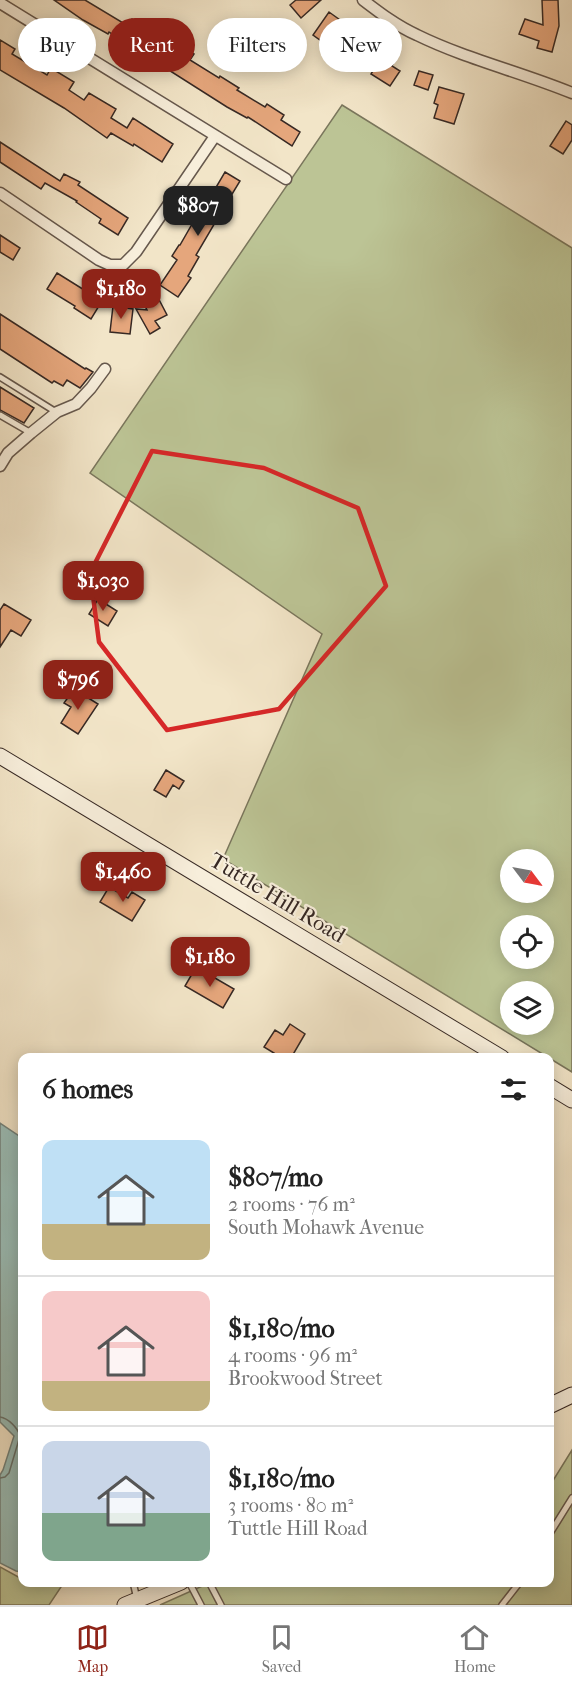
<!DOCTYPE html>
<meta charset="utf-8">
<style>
:root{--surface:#fff;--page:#f2f2f2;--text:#222;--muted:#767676;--line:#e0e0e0;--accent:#8f2418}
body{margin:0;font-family:"IM FELL French Canon",serif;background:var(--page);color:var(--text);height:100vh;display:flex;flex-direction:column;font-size:22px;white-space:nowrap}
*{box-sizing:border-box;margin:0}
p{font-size:20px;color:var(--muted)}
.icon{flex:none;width:33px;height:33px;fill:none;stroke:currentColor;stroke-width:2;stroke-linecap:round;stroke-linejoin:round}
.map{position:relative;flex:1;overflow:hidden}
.sheet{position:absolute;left:18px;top:1053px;width:536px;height:534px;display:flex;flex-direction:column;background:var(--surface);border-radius:12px;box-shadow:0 3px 15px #0003}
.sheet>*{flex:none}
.hud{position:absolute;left:18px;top:18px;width:537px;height:54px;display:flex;gap:12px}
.needle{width:39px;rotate:122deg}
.tools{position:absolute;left:500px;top:849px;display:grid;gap:12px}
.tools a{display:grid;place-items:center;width:54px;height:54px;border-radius:50%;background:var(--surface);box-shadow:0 3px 15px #0003;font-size:30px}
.price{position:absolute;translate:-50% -51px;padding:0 14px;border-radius:12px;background:var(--accent);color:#fff;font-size:20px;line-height:39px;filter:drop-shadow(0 2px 3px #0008)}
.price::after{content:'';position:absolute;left:50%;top:36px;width:18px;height:14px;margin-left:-9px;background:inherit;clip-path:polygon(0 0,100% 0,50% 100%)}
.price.selected{background:#222;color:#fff}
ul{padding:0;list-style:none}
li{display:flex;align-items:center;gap:18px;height:150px;padding:0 24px}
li+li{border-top:2px solid var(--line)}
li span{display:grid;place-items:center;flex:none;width:168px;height:120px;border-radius:12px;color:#555}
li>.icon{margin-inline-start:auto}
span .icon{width:72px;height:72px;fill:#fffc;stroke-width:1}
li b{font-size:26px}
h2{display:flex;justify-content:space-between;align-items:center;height:72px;padding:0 24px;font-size:26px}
.tag{padding:0 21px;border-radius:27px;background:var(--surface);box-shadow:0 3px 15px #0003;font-size:21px;line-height:54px}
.tag.selected{background:var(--accent);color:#fff}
.dock{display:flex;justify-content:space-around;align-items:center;height:84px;border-top:2px solid var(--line);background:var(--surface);font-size:16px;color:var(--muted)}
.dock a{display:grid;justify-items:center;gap:3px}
.dock .selected{color:var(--accent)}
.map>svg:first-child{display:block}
.green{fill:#bcc495;stroke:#7a765c;stroke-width:1.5;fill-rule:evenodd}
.water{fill:#9bbfb9;stroke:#73837d;stroke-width:1.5}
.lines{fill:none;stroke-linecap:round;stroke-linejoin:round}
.shore{stroke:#69746e;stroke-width:1.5}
.building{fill:#e5a67c;stroke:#372924;stroke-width:1.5}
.service-casing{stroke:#66584d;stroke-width:8}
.minor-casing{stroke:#66584d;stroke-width:13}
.secondary-casing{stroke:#372924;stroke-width:17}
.service{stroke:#f7eedb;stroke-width:5}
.minor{stroke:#f7eedb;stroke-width:10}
.secondary{stroke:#f7eedb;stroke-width:15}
.marked{fill:none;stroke:#d62828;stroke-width:4.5;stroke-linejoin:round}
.labels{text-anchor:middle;stroke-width:4.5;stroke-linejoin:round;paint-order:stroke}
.street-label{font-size:22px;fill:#372924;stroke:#f7eedb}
</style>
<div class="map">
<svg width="572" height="1605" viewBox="0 0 572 1605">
<rect width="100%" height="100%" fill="#f2e5c8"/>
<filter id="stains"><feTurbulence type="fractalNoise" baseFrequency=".00333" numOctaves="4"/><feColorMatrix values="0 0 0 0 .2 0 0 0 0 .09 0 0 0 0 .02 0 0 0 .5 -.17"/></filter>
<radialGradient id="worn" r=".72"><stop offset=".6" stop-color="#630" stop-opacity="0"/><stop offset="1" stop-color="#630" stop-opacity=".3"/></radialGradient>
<path class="green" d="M342,105L572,248V1072L223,859L322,634L90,473ZM510,860H543V892H510ZM510,926H543V958H510ZM510,992H543V1024H510Z
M572,1450V1605H160L209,1583L549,1582V1487Z
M0,1567L22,1579V1582L63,1584L49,1605H0Z"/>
<path class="water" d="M0,1123L22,1138V1572L16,1571L0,1563V1475L3,1470L14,1436L0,1422Z"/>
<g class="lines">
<path class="shore" d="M0,1417C8,1418 18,1428 20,1436L9,1473L5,1477L0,1478"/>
</g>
<path class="building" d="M54,0H85L128,26L132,19L157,34L154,40L171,50L176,42L194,54L190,60L219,78L220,76L239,88L237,90L265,107L267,104L284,115L281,120L300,132L292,146L248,117L247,118L227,107L109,32L108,34L83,20Z
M296,0H321L301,18L290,5Z
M542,0H558L559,26L552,52L537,48L539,41L519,34L525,19L543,25Z
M329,12L347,25L346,27L396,58L392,66L400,71L390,86L371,74L374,69L334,44L331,48L313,35Z
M0,40L15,49L12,54L47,75L51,68L74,82L69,90L84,100L89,93L116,109L111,118L127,128L133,118L173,144L162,162L134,144L133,146L111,133L107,138L64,108L0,70Z
M419,71L433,75L428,90L414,85Z
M439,87L464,94L454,124L434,118L438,105L434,103Z
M566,121L572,125V140L563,154L550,146Z
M0,142L60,181L64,174L80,182L78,185L128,218L118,235L99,223L101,219L76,202L77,201L45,183L41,189L0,162Z
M225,172L240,181L226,204L228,205L218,222L216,221L196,255L199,257L188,276L191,278L178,297L160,285L177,260L172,256L179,245H180L195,219L199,221L218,191L215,189Z
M0,235L20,248L13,260L0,252Z
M57,273L102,301L91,319L74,308L75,306L47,289Z
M154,290L167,315L155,321L160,328L150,334L136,309L147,310L140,297Z
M113,306L133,309L130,334L110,332Z
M0,314L85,369L86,368L93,372L80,388L67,380L63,386L54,381L52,383L0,349Z
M0,387L34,408L24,423L0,410Z
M98,599L117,611L108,626L89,614Z
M4,604L31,620L21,636L11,630L0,647V610Z
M74,689L98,704L78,734L61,723L71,707L64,703Z
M166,770L184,781L179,789L173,785L166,797L154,790Z
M109,887L128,898L132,892L145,900L132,921L100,902Z
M196,967L234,989L223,1008L185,986Z
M290,1024L305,1034L291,1058H271L274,1053L264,1047L275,1030L283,1035Z"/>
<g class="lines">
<defs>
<path id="service" d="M0,377L56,412
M0,415L31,433
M549,1535L572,1498
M133,1582L137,1599
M189,1582L201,1605
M209,1582L221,1605
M502,1605L520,1582"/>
<path id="minor" d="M363,0C380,13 397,26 417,35C466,59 521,72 572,93
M0,3L286,179
M0,193L99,260L110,265H123L136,252L215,136
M0,466L8,453L31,433L57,412L76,404L91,388L105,369"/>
<path id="secondary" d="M0,756L502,1058
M549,1086L572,1100
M549,1406L572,1395
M125,1605L181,1582"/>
</defs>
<use href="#service" class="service-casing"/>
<use href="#minor" class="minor-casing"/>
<use href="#secondary" class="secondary-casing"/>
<use href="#service" class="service"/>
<use href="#minor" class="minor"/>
<use href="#secondary" class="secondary"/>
</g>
<path class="marked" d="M152,451L264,468L358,508L386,586L279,709L167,730L99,642L90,573Z"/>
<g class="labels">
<g class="street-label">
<text transform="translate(278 897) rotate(31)" y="8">Tuttle Hill Road</text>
</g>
</g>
<rect width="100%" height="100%" filter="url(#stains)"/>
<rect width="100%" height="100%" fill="url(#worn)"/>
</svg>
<div class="tools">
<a><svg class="needle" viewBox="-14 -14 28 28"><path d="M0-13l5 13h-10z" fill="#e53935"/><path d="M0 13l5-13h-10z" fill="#767676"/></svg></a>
<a><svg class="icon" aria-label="locate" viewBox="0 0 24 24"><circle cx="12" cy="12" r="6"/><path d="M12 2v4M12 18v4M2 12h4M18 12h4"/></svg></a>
<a><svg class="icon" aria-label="layers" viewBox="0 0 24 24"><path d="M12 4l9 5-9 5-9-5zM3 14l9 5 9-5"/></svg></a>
</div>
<b class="price selected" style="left:198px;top:237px">$807</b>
<b class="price" style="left:121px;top:320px">$1,180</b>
<b class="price" style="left:103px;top:612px">$1,030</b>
<b class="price" style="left:78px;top:711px">$796</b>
<b class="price" style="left:123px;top:903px">$1,460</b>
<b class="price" style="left:210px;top:988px">$1,180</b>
<div class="hud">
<a class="tag">Buy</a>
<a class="tag selected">Rent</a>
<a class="tag">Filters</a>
<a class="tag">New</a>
</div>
<section class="sheet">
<h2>6 homes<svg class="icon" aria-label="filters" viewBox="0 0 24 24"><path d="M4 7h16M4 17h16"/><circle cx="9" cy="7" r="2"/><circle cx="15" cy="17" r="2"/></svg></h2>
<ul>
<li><span style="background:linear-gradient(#bfe0f5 70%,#c2b280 0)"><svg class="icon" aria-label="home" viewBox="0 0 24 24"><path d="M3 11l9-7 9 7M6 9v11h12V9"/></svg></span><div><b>$807/mo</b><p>2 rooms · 76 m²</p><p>South Mohawk Avenue</p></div></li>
<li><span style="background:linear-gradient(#f6c9c9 75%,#c2b280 0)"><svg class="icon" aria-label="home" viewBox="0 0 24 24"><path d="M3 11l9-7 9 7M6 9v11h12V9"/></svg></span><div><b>$1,180/mo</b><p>4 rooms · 96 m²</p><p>Brookwood Street</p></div></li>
<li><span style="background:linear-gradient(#c9d6e8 60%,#7fa58c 0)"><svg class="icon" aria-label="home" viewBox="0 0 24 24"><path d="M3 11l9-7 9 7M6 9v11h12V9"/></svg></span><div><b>$1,180/mo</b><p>3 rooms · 80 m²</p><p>Tuttle Hill Road</p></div></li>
</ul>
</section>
</div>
<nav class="dock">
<a class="selected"><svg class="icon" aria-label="map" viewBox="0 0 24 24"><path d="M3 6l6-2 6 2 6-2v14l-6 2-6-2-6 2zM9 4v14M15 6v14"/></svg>Map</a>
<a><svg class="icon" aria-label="saved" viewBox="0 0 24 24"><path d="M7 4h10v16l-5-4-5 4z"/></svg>Saved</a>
<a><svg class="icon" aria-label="home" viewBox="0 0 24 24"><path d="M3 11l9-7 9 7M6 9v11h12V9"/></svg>Home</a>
</nav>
